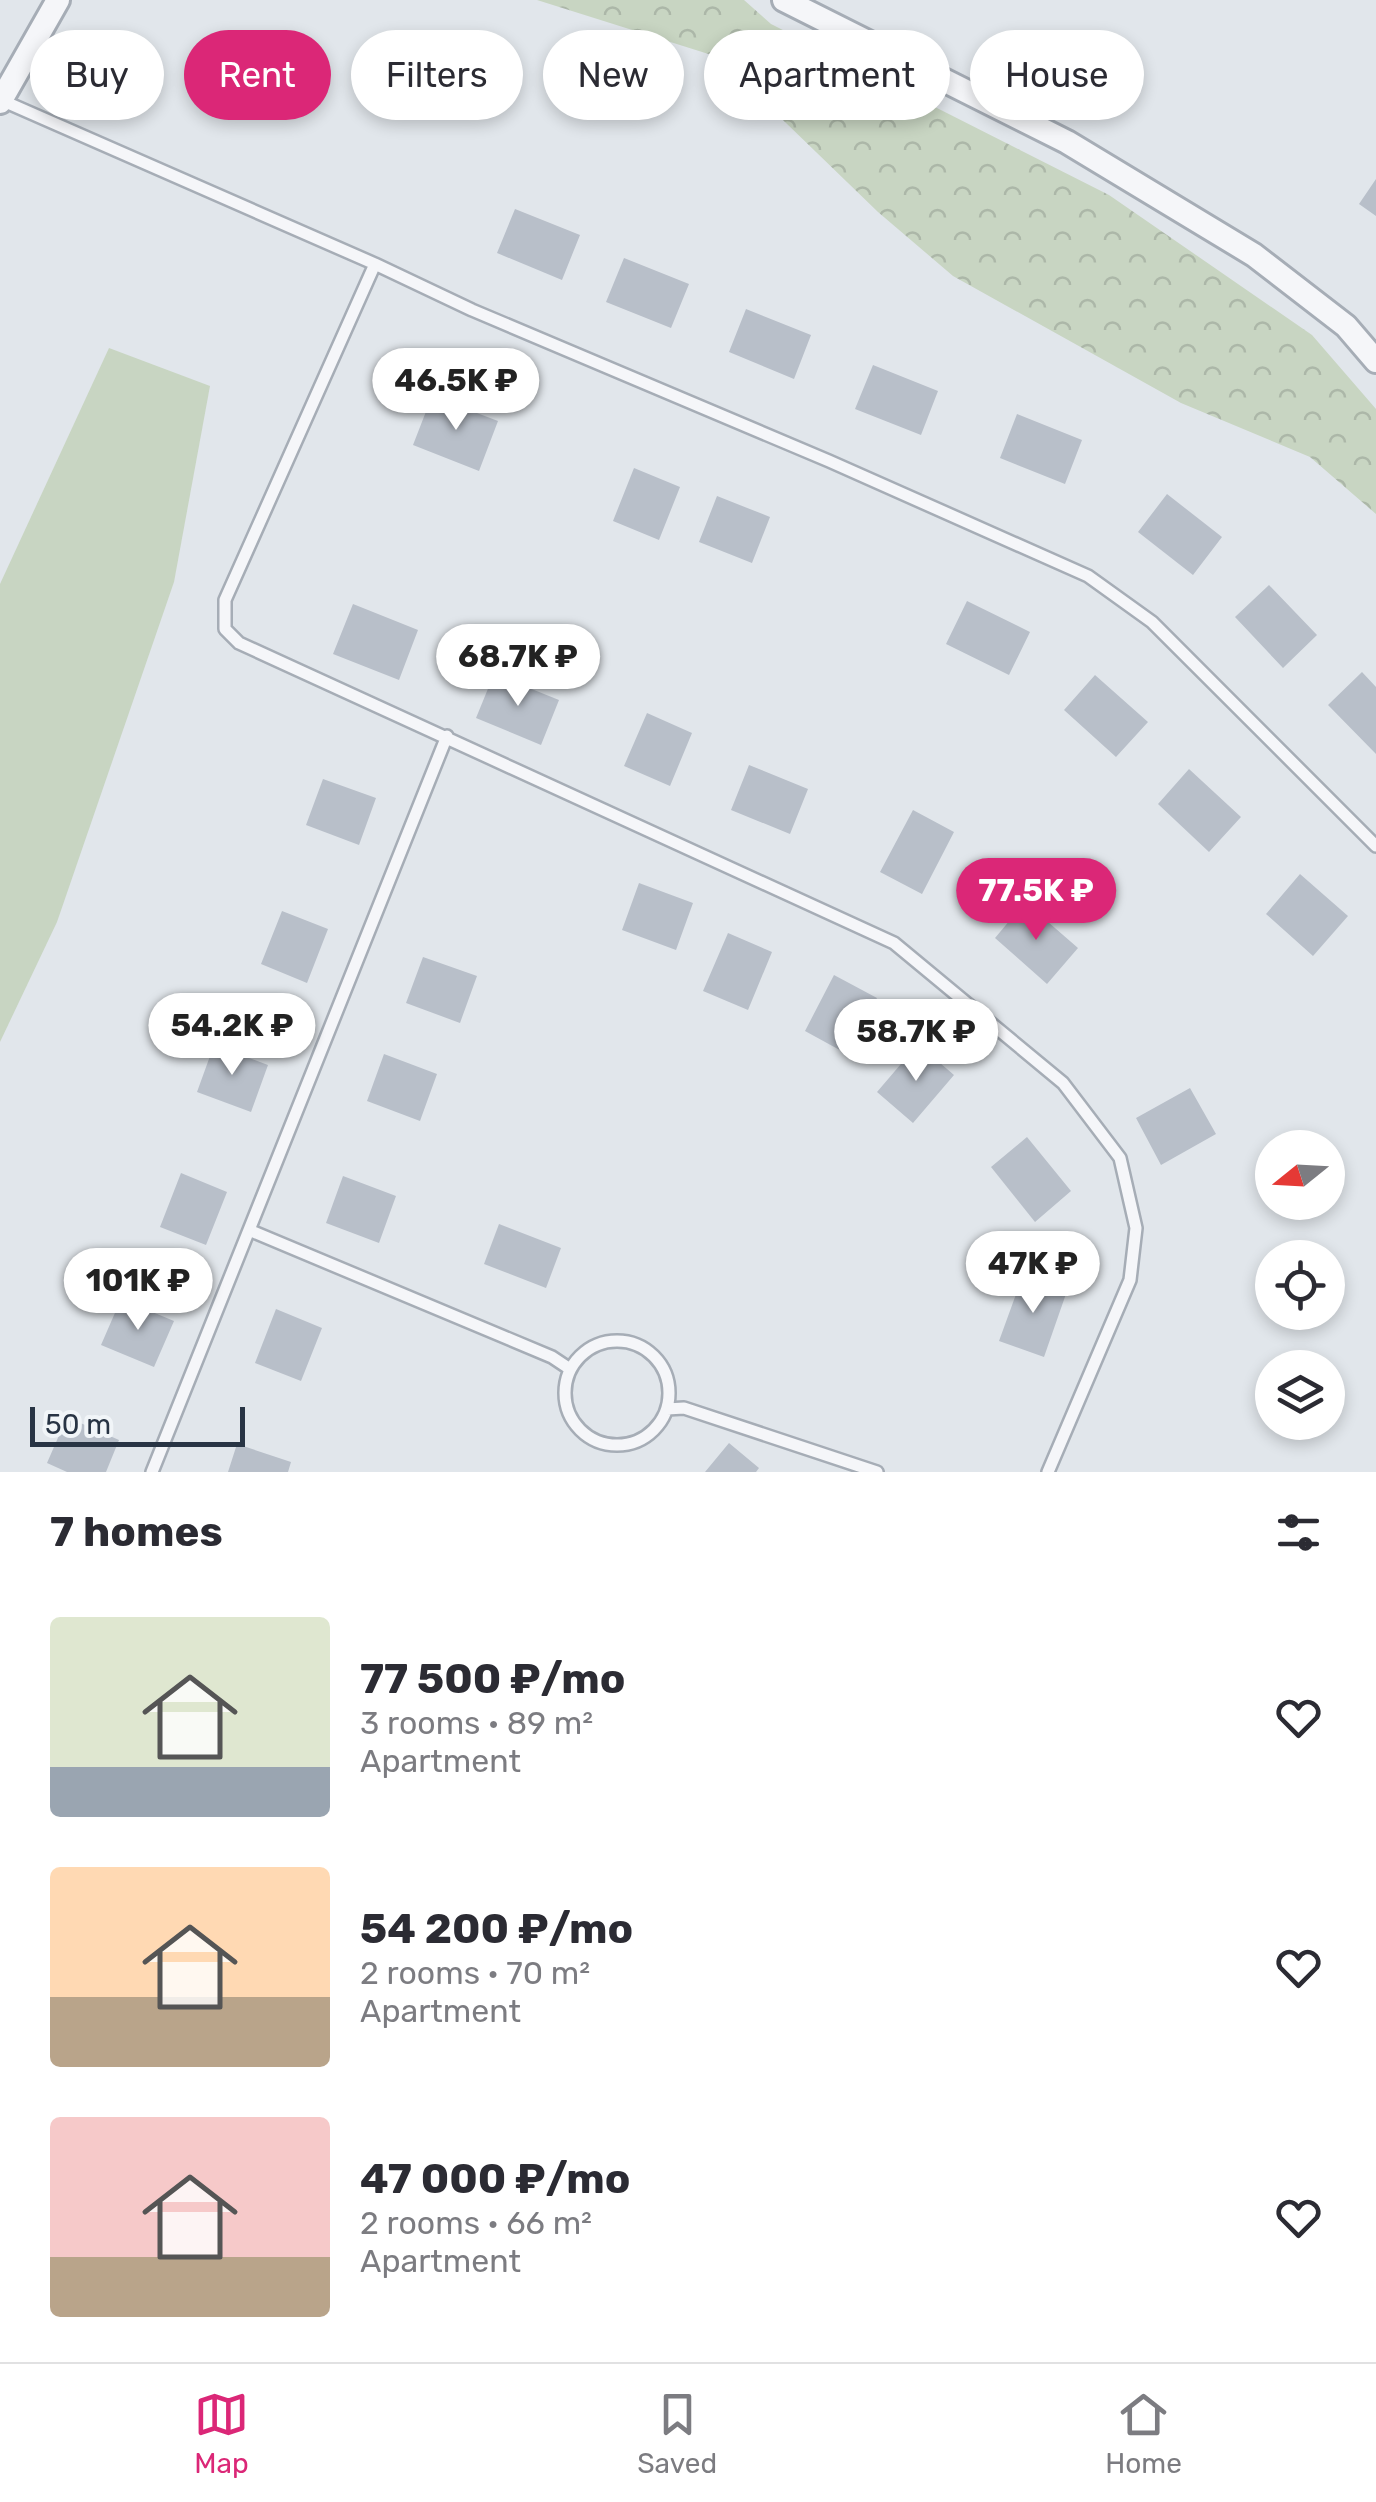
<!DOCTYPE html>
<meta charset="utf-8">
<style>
:root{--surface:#fff;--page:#f7f7f7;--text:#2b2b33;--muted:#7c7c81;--line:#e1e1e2;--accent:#db2777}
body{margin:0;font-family:Rubik,sans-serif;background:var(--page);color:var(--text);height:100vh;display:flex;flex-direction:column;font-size:38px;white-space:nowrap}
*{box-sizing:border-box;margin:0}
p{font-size:32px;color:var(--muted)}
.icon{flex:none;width:55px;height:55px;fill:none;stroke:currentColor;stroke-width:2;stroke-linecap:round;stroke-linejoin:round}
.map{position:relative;height:1472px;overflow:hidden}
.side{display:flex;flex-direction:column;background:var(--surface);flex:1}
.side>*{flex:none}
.top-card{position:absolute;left:30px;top:30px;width:1318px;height:90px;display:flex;gap:20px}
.needle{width:65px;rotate:252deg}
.fabs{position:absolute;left:1255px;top:1130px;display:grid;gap:20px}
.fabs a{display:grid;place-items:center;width:90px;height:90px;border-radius:50%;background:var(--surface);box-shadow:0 5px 15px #0003;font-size:50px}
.scale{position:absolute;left:30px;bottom:25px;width:215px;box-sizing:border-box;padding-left:10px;border:5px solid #283444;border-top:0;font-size:28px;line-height:35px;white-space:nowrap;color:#283444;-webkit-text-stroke:8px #f1f5f8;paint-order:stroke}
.price{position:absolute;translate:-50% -85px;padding:0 22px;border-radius:35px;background:#fff;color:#222;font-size:32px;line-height:65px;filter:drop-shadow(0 2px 5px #0008)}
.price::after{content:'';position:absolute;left:50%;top:60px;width:30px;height:22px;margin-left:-15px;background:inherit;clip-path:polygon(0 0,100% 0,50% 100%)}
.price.on{background:var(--accent);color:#fff}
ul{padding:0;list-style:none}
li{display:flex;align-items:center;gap:30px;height:250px;padding:0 50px}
li span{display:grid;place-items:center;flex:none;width:280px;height:200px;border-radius:10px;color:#555}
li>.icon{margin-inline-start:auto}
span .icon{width:120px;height:120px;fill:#fffc;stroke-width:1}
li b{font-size:42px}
h2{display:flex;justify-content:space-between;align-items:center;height:120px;padding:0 50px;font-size:42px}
.pill{padding:0 35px;border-radius:45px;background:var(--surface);box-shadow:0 5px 15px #0003;font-size:35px;line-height:90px}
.pill.on{background:var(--accent);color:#fff}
.menu{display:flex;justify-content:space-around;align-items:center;height:140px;border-top:2px solid var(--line);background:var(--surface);font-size:28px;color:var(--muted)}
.menu a{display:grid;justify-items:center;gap:5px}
.menu .on{color:var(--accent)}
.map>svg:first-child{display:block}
.green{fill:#c8d5c2}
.forest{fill:url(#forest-crowns)}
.building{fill:#b8bfc9}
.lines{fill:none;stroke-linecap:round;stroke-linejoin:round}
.lane-casing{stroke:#a6adb6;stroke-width:16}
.street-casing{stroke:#a6adb6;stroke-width:28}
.lane{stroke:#f5f6f9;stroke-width:11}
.street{stroke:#f5f6f9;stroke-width:22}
</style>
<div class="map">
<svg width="1376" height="1472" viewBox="0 0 1376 1472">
<defs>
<pattern id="forest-crowns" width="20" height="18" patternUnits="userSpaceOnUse" patternTransform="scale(2.5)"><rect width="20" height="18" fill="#c8d5c2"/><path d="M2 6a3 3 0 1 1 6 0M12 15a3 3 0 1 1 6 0" fill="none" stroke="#acb7a8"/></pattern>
</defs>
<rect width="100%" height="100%" fill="#e1e6eb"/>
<path class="green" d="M109,348L210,386L174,582L57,922L0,1042V584Z"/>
<path class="forest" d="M537,0H744L771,24L1109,195L1312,335L1376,409V514L1310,457L1181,403L953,276L878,212L718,57Z"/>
<path class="building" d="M1376,179V216L1359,204Z
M515,209L580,235L562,280L497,253Z
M624,258L689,284L671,328L606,302Z
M746,309L811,335L794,379L729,352Z
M873,365L938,391L921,435L855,409Z
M432,396L498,421L479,471L413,445Z
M1017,414L1082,440L1065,484L1000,458Z
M634,468L680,487L659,540L613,521Z
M1167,494L1222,537L1193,575L1138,532Z
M717,496L770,517L752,563L699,542Z
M1269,585L1317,635L1283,668L1235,617Z
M967,601L1030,632L1009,675L946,644Z
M353,604L418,630L399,680L333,654Z
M1362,672L1376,687V754L1328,705Z
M494,674L559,700L541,745L476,718Z
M1095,675L1148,722L1116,757L1064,710Z
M647,713L692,733L670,786L624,766Z
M749,765L808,789L790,834L731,810Z
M1189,769L1241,817L1209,852L1158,804Z
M323,779L376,798L359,845L306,825Z
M913,810L954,832L922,894L880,872Z
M1300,874L1348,916L1313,956L1266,914Z
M639,883L693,903L676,950L622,930Z
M1025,902L1078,948L1047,984L995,938Z
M282,911L328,929L307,983L261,964Z
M728,933L772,952L748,1010L703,991Z
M423,957L477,976L460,1023L406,1003Z
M834,975L877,998L847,1054L805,1031Z
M918,1044L954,1075L913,1123L877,1092Z
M214,1045L268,1065L251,1112L197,1092Z
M384,1054L437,1074L420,1121L367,1101Z
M1190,1088L1216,1134L1161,1165L1136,1118Z
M1027,1137L1071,1191L1035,1222L991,1167Z
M181,1173L227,1192L206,1245L160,1227Z
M343,1176L396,1196L379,1243L326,1223Z
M499,1224L561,1248L546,1288L484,1264Z
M1023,1275L1067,1291L1044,1357L999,1341Z
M121,1299L174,1321L154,1367L101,1345Z
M276,1309L322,1328L301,1381L255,1363Z
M67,1417L119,1440L106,1472H67L47,1463Z
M729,1443L759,1468L756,1472H705Z
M237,1444L291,1462L288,1472H228Z"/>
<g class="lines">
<defs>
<path id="lane" d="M1,100L375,264L472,310L829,461L1088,576L1152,622L1376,846
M375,264L225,600V629L239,643L894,943L1063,1083L1120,1158L1136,1228L1130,1280L1048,1472
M249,1230L552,1357L570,1369
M565 1393a52 52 0 1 1 104 0a52 52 0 1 1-104 0Z
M667,1409L684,1408L877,1472
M152,1472L447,736"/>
<path id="street" d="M784,0L1067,142L1254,255L1346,326L1376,361
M0,102L58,0"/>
</defs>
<use href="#lane" class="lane-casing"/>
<use href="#street" class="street-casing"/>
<use href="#lane" class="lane"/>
<use href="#street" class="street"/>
</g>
</svg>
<div class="fabs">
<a><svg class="needle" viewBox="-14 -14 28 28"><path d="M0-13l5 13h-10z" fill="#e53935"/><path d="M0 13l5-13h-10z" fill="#7c7c81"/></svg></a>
<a><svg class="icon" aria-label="locate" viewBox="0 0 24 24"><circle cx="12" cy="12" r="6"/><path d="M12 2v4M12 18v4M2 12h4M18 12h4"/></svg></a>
<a><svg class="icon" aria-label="layers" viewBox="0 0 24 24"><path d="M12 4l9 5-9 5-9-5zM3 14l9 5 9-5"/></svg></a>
</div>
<div class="scale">50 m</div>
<b class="price" style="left:456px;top:433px">46.5K ₽</b>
<b class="price" style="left:518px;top:709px">68.7K ₽</b>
<b class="price on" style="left:1036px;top:943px">77.5K ₽</b>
<b class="price" style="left:232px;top:1078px">54.2K ₽</b>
<b class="price" style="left:916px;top:1084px">58.7K ₽</b>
<b class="price" style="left:1033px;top:1316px">47K ₽</b>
<b class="price" style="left:138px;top:1333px">101K ₽</b>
<div class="top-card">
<a class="pill">Buy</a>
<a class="pill on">Rent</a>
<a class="pill">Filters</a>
<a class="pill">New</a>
<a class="pill">Apartment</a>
<a class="pill">House</a>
</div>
</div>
<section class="side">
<h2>7 homes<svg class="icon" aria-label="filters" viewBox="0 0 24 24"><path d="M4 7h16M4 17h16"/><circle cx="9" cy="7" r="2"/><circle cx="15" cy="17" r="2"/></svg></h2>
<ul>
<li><span style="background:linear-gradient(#dfe7d0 75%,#9aa5b1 0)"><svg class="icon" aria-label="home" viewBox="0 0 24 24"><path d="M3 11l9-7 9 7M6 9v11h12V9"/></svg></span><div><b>77 500 ₽/mo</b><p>3 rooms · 89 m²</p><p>Apartment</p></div><svg class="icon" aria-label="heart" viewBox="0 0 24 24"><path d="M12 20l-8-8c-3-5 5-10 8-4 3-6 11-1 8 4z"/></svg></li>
<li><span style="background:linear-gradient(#ffd9b3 65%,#b9a48a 0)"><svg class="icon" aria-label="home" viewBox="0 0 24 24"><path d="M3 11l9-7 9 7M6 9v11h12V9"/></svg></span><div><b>54 200 ₽/mo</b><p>2 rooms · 70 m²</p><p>Apartment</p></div><svg class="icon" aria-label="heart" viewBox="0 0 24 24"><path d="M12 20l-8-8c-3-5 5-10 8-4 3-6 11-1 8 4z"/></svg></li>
<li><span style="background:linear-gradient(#f6c9c9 70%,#b9a48a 0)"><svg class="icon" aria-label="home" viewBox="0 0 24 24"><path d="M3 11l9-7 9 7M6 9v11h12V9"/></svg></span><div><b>47 000 ₽/mo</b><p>2 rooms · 66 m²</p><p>Apartment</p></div><svg class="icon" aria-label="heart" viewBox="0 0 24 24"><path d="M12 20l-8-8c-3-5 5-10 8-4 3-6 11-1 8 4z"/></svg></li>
</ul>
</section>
<nav class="menu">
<a class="on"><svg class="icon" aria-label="map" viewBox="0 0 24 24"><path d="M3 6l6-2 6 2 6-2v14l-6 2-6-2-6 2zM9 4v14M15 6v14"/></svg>Map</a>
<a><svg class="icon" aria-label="saved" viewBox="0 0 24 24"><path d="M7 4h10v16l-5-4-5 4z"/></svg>Saved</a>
<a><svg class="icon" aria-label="home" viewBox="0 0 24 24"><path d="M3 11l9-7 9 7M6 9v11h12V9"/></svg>Home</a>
</nav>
